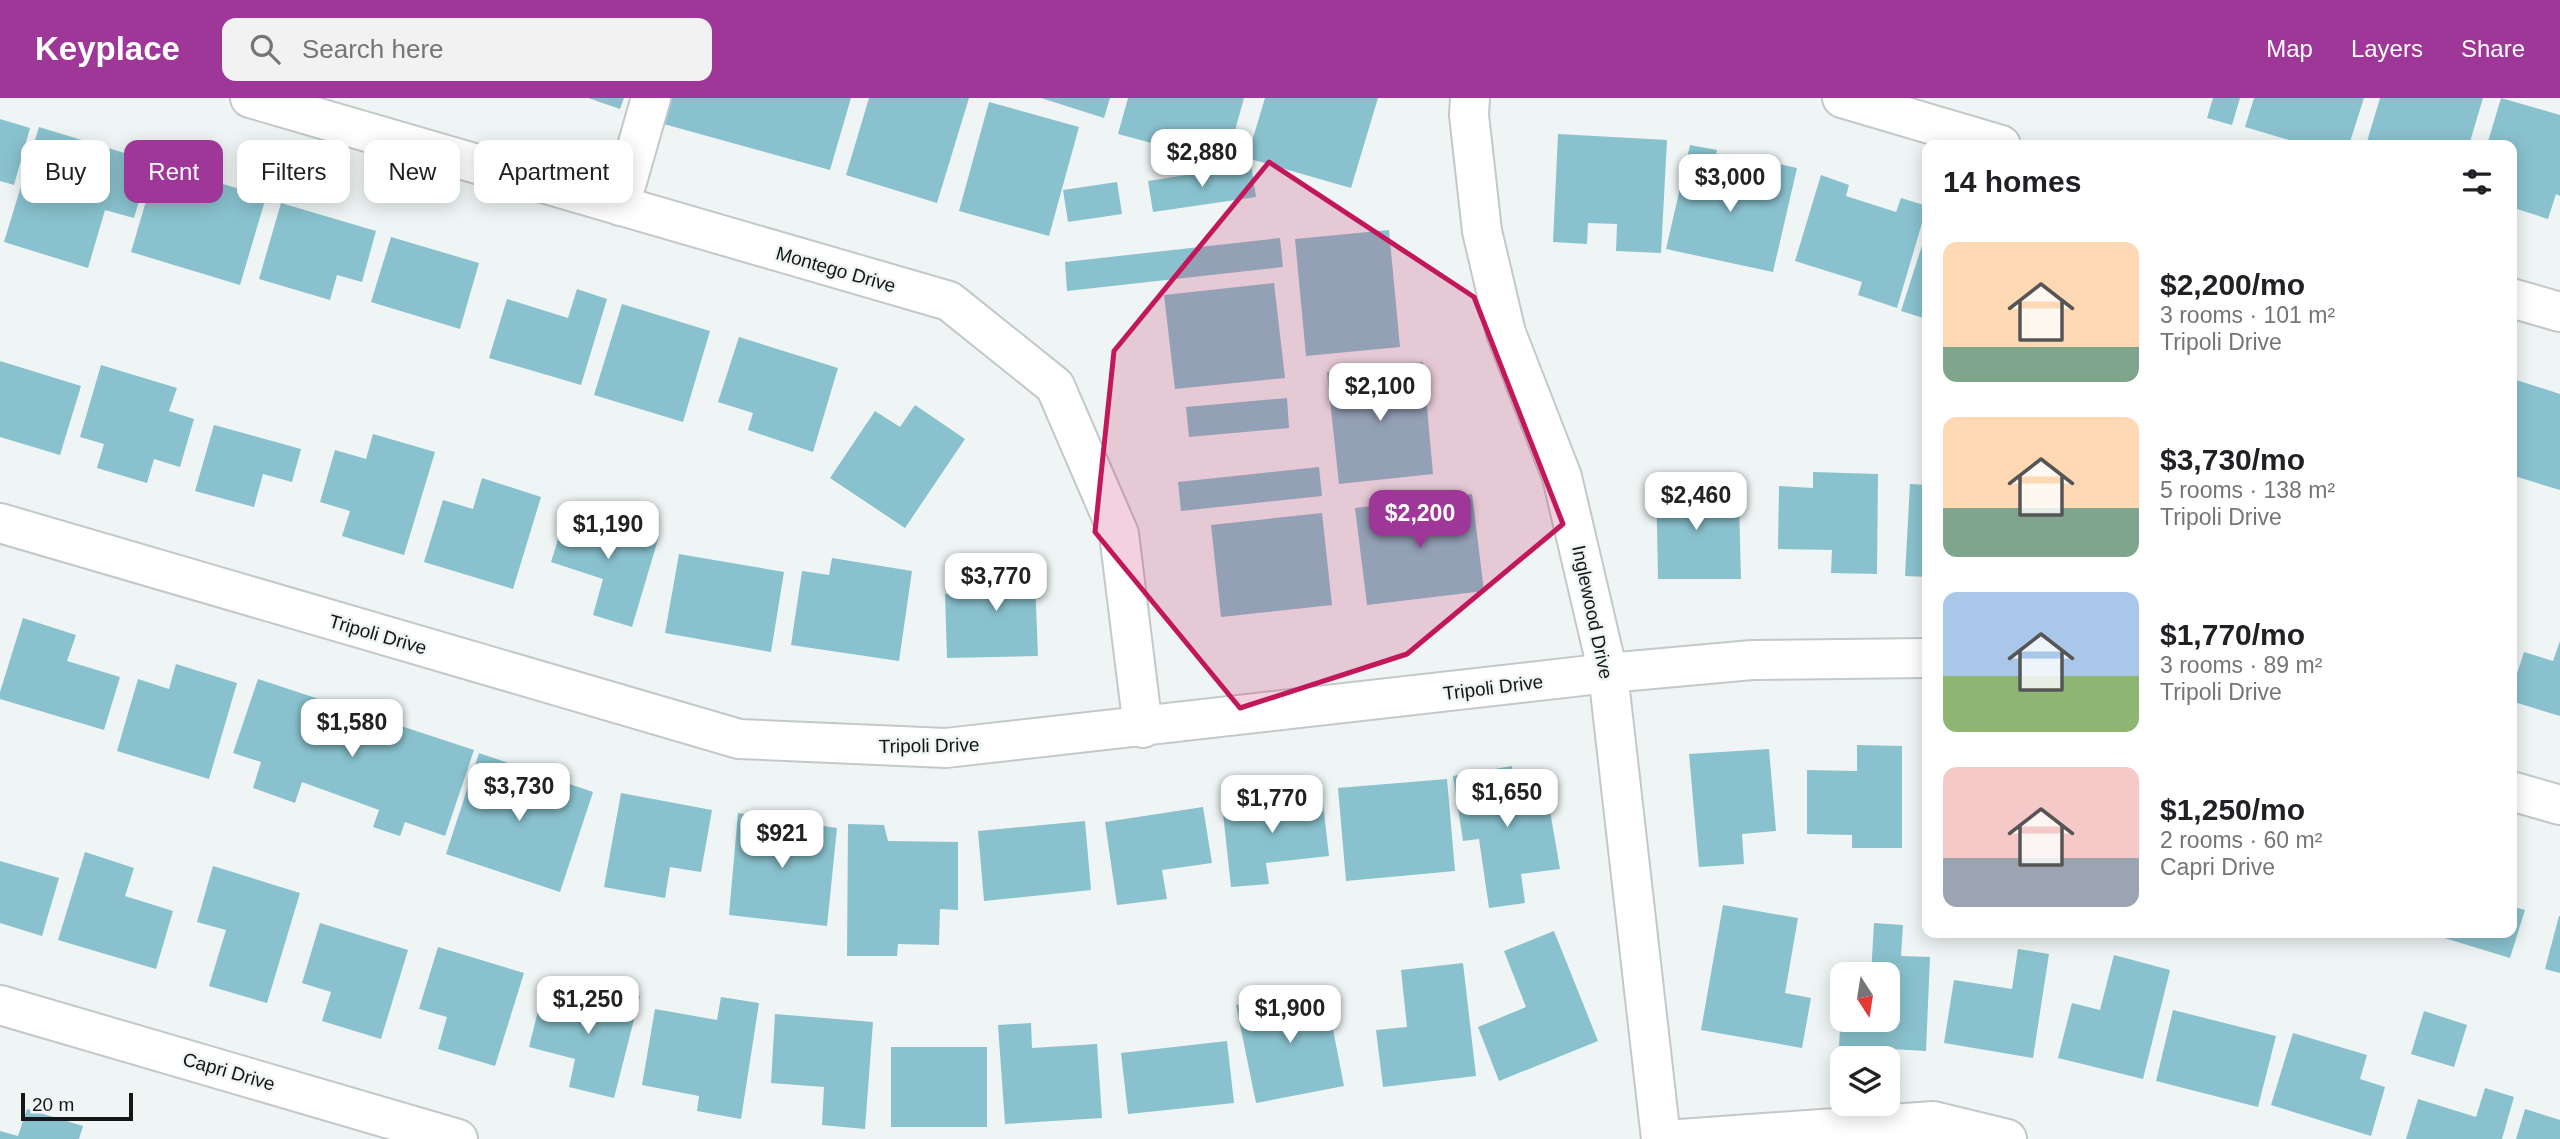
<!DOCTYPE html>
<meta charset="utf-8">
<style>
:root{--surface:#fff;--page:#f2f2f2;--text:#202124;--muted:#757577;--accent:#9f3799}
body{margin:0;font-family:Arial,sans-serif;background:var(--page);color:var(--text);height:100vh;display:flex;flex-direction:column;font-size:26px;white-space:nowrap}
*{box-sizing:border-box;margin:0}
p{font-size:23px;color:var(--muted)}
.icon{flex:none;width:38px;height:38px;fill:none;stroke:currentColor;stroke-width:2;stroke-linecap:round;stroke-linejoin:round}
.map{position:relative;flex:1;overflow:hidden}
.drawer{position:absolute;left:1922px;top:42px;width:595px;height:798px;display:flex;flex-direction:column;background:var(--surface);border-radius:14px;box-shadow:0 4px 18px #0003}
.drawer>*{flex:none}
.hud{position:absolute;left:21px;top:42px;width:665px;height:63px;display:flex;gap:14px}
.needle{width:46px;rotate:168deg}
.controls{position:absolute;left:1830px;top:864px;display:grid;gap:14px}
.controls a{display:grid;place-items:center;width:70px;height:70px;border-radius:14px;background:var(--surface);box-shadow:0 4px 18px #0003;font-size:35px}
.scale{position:absolute;left:21px;bottom:18px;width:112px;box-sizing:border-box;padding-left:7px;border:4px solid #141716;border-top:0;font-size:19px;line-height:24px;white-space:nowrap;color:#141716;-webkit-text-stroke:5px #eef5f4;paint-order:stroke}
.price{position:absolute;translate:-50% -60px;padding:0 16px;border-radius:14px;background:#fff;color:#222;font-size:23px;line-height:46px;filter:drop-shadow(0 2px 4px #0008)}
.price::after{content:'';position:absolute;left:50%;top:42px;width:21px;height:16px;margin-left:-10px;background:inherit;clip-path:polygon(0 0,100% 0,50% 100%)}
.price.active{background:var(--accent);color:#fff}
ul{padding:0;list-style:none}
li{display:flex;align-items:center;gap:21px;height:175px;padding:0 21px}
li span{display:grid;place-items:center;flex:none;width:196px;height:140px;border-radius:14px;color:#555}
li>.icon{margin-inline-start:auto}
span .icon{width:84px;height:84px;fill:#fffc;stroke-width:1}
li b{font-size:30px}
h2{display:flex;justify-content:space-between;align-items:center;height:84px;padding:0 21px;font-size:30px}
.pill{padding:0 24px;border-radius:14px;background:var(--surface);box-shadow:0 4px 18px #0003;font-size:24px;line-height:63px}
.pill.active{background:var(--accent);color:#fff}
header{display:flex;align-items:center;gap:42px;box-sizing:border-box;height:98px;padding:0 35px;background:var(--accent);color:#fff}
header strong{font-size:33px}
nav{display:flex;gap:38px;margin-inline-start:auto;font-size:24px}
.search{width:490px;height:63px;background:var(--page);display:flex;align-items:center;gap:18px;box-sizing:border-box;padding:0 24px;border-radius:14px;color:var(--muted);font-size:26px}
.map>svg:first-child{display:block}
.building{fill:#89c2ce}
.lines{fill:none;stroke-linecap:round;stroke-linejoin:round}
.minor-casing{stroke:#c2c9c8;stroke-width:42}
.minor{stroke:#fff;stroke-width:38}
.marked{fill:#c2185b;fill-opacity:0.2;stroke:#c2185b;stroke-width:5;stroke-linejoin:round}
.labels{text-anchor:middle;stroke-width:5;stroke-linejoin:round;paint-order:stroke}
.street-label{font-size:19px;fill:#141716;stroke:#eef5f4}
</style>
<header>
<strong>Keyplace</strong>
<div class="search"><svg class="icon" aria-label="search" viewBox="0 0 24 24"><circle cx="10" cy="10" r="6"/><path d="M15 15l6 6"/></svg>Search here</div>
<nav><a>Map</a><a>Layers</a><a>Share</a></nav>
</header>
<div class="map">
<svg width="2560" height="1041" viewBox="0 0 2560 1041">
<rect width="100%" height="100%" fill="#eef5f4"/>
<path class="building" d="M588,0H624L620,11Z
M667,0H851L830,72L660,25Z
M869,0H969L937,105L846,77Z
M1041,0H1110L1104,20Z
M1128,0H1244L1226,65L1118,36Z
M1265,0H1378L1351,90L1247,60Z
M2213,0H2240L2232,27L2207,20Z
M2254,0H2364L2349,47H2306L2245,29Z
M2380,0H2483L2469,47H2406L2394,43L2392,47H2366Z
M2501,0L2560,17V98L2556,96L2548,121L2511,109V47H2487Z
M989,4L1079,29L1049,138L959,113Z
M0,21L30,30L14,87L0,83Z
M39,29L151,63L134,120L105,112L88,170L4,144Z
M1558,36L1667,42L1661,155L1616,153L1617,126L1588,125L1587,146L1553,144Z
M1690,47L1717,52L1711,78L1764,90L1770,64L1797,70L1773,174L1666,151Z
M157,66L266,99L240,187L131,154Z
M1251,67L1256,99L1153,114L1148,83Z
M1821,77L1849,87L1846,98L1896,114L1901,100L1927,108L1897,210L1858,197L1862,184L1795,163Z
M1117,84L1122,116L1068,124L1063,92Z
M281,105L376,133L362,184L337,177L330,202L259,181Z
M1389,132L1400,249L1306,258L1295,141Z
M1927,132V221L1901,213Z
M391,139L479,165L460,231L371,204Z
M1280,140L1283,169L1067,193L1065,164Z
M1274,185L1285,280L1175,291L1164,197Z
M577,191L607,201L581,287L489,260L507,201L568,220Z
M622,206L710,233L683,324L594,297Z
M739,239L838,270L813,354L748,332L753,315L718,304Z
M0,263L81,288L60,357L0,339Z
M1423,264L1433,376L1339,386L1327,274Z
M101,267L177,290L169,313L194,321L180,369L154,361L147,385L97,370L104,346L80,339Z
M2513,281L2560,296V392L2511,377Z
M1287,300L1289,330L1189,339L1186,309Z
M915,307L965,341L905,430L830,380L875,313L900,329Z
M214,327L301,351L292,384L263,376L254,409L195,393Z
M373,336L435,354L404,457L342,438L350,413L320,404L335,352L366,361Z
M1319,369L1322,398L1181,413L1178,384Z
M1813,374L1878,376L1877,476L1831,475L1832,452L1778,451L1779,388L1813,390Z
M1656,378H1701L1702,404L1739,403L1741,481H1658Z
M482,380L541,399L513,491L424,464L443,402L473,411Z
M1910,386L1927,387V479L1905,478Z
M1472,396L1484,493L1367,507L1355,410Z
M568,409L659,438L632,529L593,517L603,481L551,464Z
M1322,415L1332,507L1221,519L1211,427Z
M679,456L784,474L771,554L665,535Z
M1034,456L1038,558L947,560L945,496L988,495L987,457Z
M832,460L912,473L899,563L791,547L802,473L829,477Z
M23,520L76,537L67,563L120,579L104,632L0,601V594Z
M2560,543V618L2511,603V594L2524,554L2553,563Z
M176,566L237,585L209,681L117,653L138,581L169,591Z
M258,581L474,652L445,738L405,724L400,738L373,729L379,712L302,684L295,705L253,690L261,664L233,655Z
M1857,647L1902,648V750H1852V737L1807,736V672L1857,673Z
M1769,651L1776,733L1742,736L1744,766L1699,769L1689,656Z
M479,655L593,694L560,794L446,756Z
M1512,668L1514,683L1544,678L1560,771L1521,776L1525,805L1489,810L1479,741L1463,743L1453,678Z
M1447,681L1455,773L1346,783L1338,690Z
M621,695L712,712L701,774L670,769L665,800L604,789Z
M1322,696L1329,758L1266,765L1269,786L1231,789L1222,706Z
M1203,709L1212,765L1162,772L1167,801L1117,807L1105,724Z
M738,715L837,730L827,828L729,817Z
M1085,723L1091,792L984,803L978,733Z
M848,726L884,727L888,743L958,744V812L940,811L939,847L898,846L897,858H847Z
M85,754L134,770L125,798L173,813L156,871L58,842Z
M0,763L59,780L42,838L0,825Z
M213,768L300,795L267,905L209,888L226,832L197,824Z
M1723,807L1798,820L1785,895L1811,900L1802,950L1701,932Z
M2511,808L2525,812L2510,860L2428,835H2511Z
M2559,818H2560V875L2545,871Z
M320,825L408,852L381,941L322,923L331,894L302,885Z
M1874,825L1903,827L1901,858L1930,859L1926,953L1839,948L1841,912H1843V922H1888V877H1871Z
M1554,833L1598,943L1499,983L1478,929L1526,909L1504,853Z
M438,849L524,875L495,968L438,951L447,919L419,911Z
M2018,851L2049,856L2033,960L1944,945L1954,882L2012,891Z
M2114,857L2170,872L2143,981L2058,960L2072,905L2100,912Z
M1463,865L1476,978L1383,989L1376,932L1407,929L1401,872Z
M596,887L640,898L614,1000L569,989L575,961L529,949L543,893L592,905Z
M1325,890L1344,988L1256,1005L1236,907Z
M721,899L759,905L741,1021L697,1013L699,998L642,987L655,911L717,922Z
M2173,912L2276,938L2258,1009L2156,983Z
M2424,913L2467,927L2454,969L2411,956Z
M775,916L873,924L865,1031L822,1027L824,989L771,985Z
M1031,925L1032,950L1097,946L1102,1020L1005,1026L998,927Z
M2293,935L2367,957L2360,981L2385,989L2371,1038L2271,1007Z
M1227,943L1234,1005L1128,1016L1121,955Z
M891,949H987V1029H891Z
M2485,990L2514,999L2502,1041H2406L2418,1001L2476,1019Z
M27,1011L83,1028L79,1041H0V1033L18,1038Z
M2525,1011L2560,1022V1041H2516Z"/>
<g class="lines">
<defs>
<path id="minor" d="M250,0L949,203L1055,288L1119,436L1143,630
M1470,0L1469,17L1482,133L1506,235L1562,379L1608,575L1661,1041
M1842,0L2001,47
M620,108L651,0
M2511,200L2560,214
M0,425L739,641L946,650L1608,575L1752,562L1927,560
M2511,693L2560,707
M0,907L458,1041
M1680,1041L1933,1023L2007,1041"/>
</defs>
<use href="#minor" class="minor-casing"/>
<use href="#minor" class="minor"/>
</g>
<path class="marked" d="M1269,64L1474,199L1563,426L1407,556L1240,610L1095,434L1114,253Z"/>
<g class="labels">
<g class="street-label">
<text transform="translate(836 171) rotate(16)" y="7">Montego Drive</text>
<text transform="translate(1593 514) rotate(78)" y="7">Inglewood Drive</text>
<text transform="translate(378 536) rotate(16)" y="7">Tripoli Drive</text>
<text transform="translate(1493 589) rotate(-7)" y="7">Tripoli Drive</text>
<text transform="translate(929 647) rotate(-1)" y="7">Tripoli Drive</text>
<text transform="translate(229 973) rotate(16)" y="7">Capri Drive</text>
</g>
</g>
</svg>
<div class="controls">
<a><svg class="needle" viewBox="-14 -14 28 28"><path d="M0-13l5 13h-10z" fill="#e53935"/><path d="M0 13l5-13h-10z" fill="#757577"/></svg></a>
<a><svg class="icon" aria-label="layers" viewBox="0 0 24 24"><path d="M12 4l9 5-9 5-9-5zM3 14l9 5 9-5"/></svg></a>
</div>
<div class="scale">20 m</div>
<b class="price" style="left:1202px;top:91px">$2,880</b>
<b class="price" style="left:1730px;top:116px">$3,000</b>
<b class="price" style="left:1380px;top:325px">$2,100</b>
<b class="price" style="left:1696px;top:434px">$2,460</b>
<b class="price active" style="left:1420px;top:452px">$2,200</b>
<b class="price" style="left:608px;top:463px">$1,190</b>
<b class="price" style="left:996px;top:515px">$3,770</b>
<b class="price" style="left:352px;top:661px">$1,580</b>
<b class="price" style="left:519px;top:725px">$3,730</b>
<b class="price" style="left:1507px;top:731px">$1,650</b>
<b class="price" style="left:1272px;top:737px">$1,770</b>
<b class="price" style="left:782px;top:772px">$921</b>
<b class="price" style="left:588px;top:938px">$1,250</b>
<b class="price" style="left:1290px;top:947px">$1,900</b>
<div class="hud">
<a class="pill">Buy</a>
<a class="pill active">Rent</a>
<a class="pill">Filters</a>
<a class="pill">New</a>
<a class="pill">Apartment</a>
</div>
<section class="drawer">
<h2>14 homes<svg class="icon" aria-label="filters" viewBox="0 0 24 24"><path d="M4 7h16M4 17h16"/><circle cx="9" cy="7" r="2"/><circle cx="15" cy="17" r="2"/></svg></h2>
<ul>
<li><span style="background:linear-gradient(#ffd9b3 75%,#7fa58c 0)"><svg class="icon" aria-label="home" viewBox="0 0 24 24"><path d="M3 11l9-7 9 7M6 9v11h12V9"/></svg></span><div><b>$2,200/mo</b><p>3 rooms · 101 m²</p><p>Tripoli Drive</p></div></li>
<li><span style="background:linear-gradient(#ffd9b3 65%,#7fa58c 0)"><svg class="icon" aria-label="home" viewBox="0 0 24 24"><path d="M3 11l9-7 9 7M6 9v11h12V9"/></svg></span><div><b>$3,730/mo</b><p>5 rooms · 138 m²</p><p>Tripoli Drive</p></div></li>
<li><span style="background:linear-gradient(#a9c7e8 60%,#8fb573 0)"><svg class="icon" aria-label="home" viewBox="0 0 24 24"><path d="M3 11l9-7 9 7M6 9v11h12V9"/></svg></span><div><b>$1,770/mo</b><p>3 rooms · 89 m²</p><p>Tripoli Drive</p></div></li>
<li><span style="background:linear-gradient(#f6c9c9 65%,#9aa5b1 0)"><svg class="icon" aria-label="home" viewBox="0 0 24 24"><path d="M3 11l9-7 9 7M6 9v11h12V9"/></svg></span><div><b>$1,250/mo</b><p>2 rooms · 60 m²</p><p>Capri Drive</p></div></li>
</ul>
</section>
</div>
